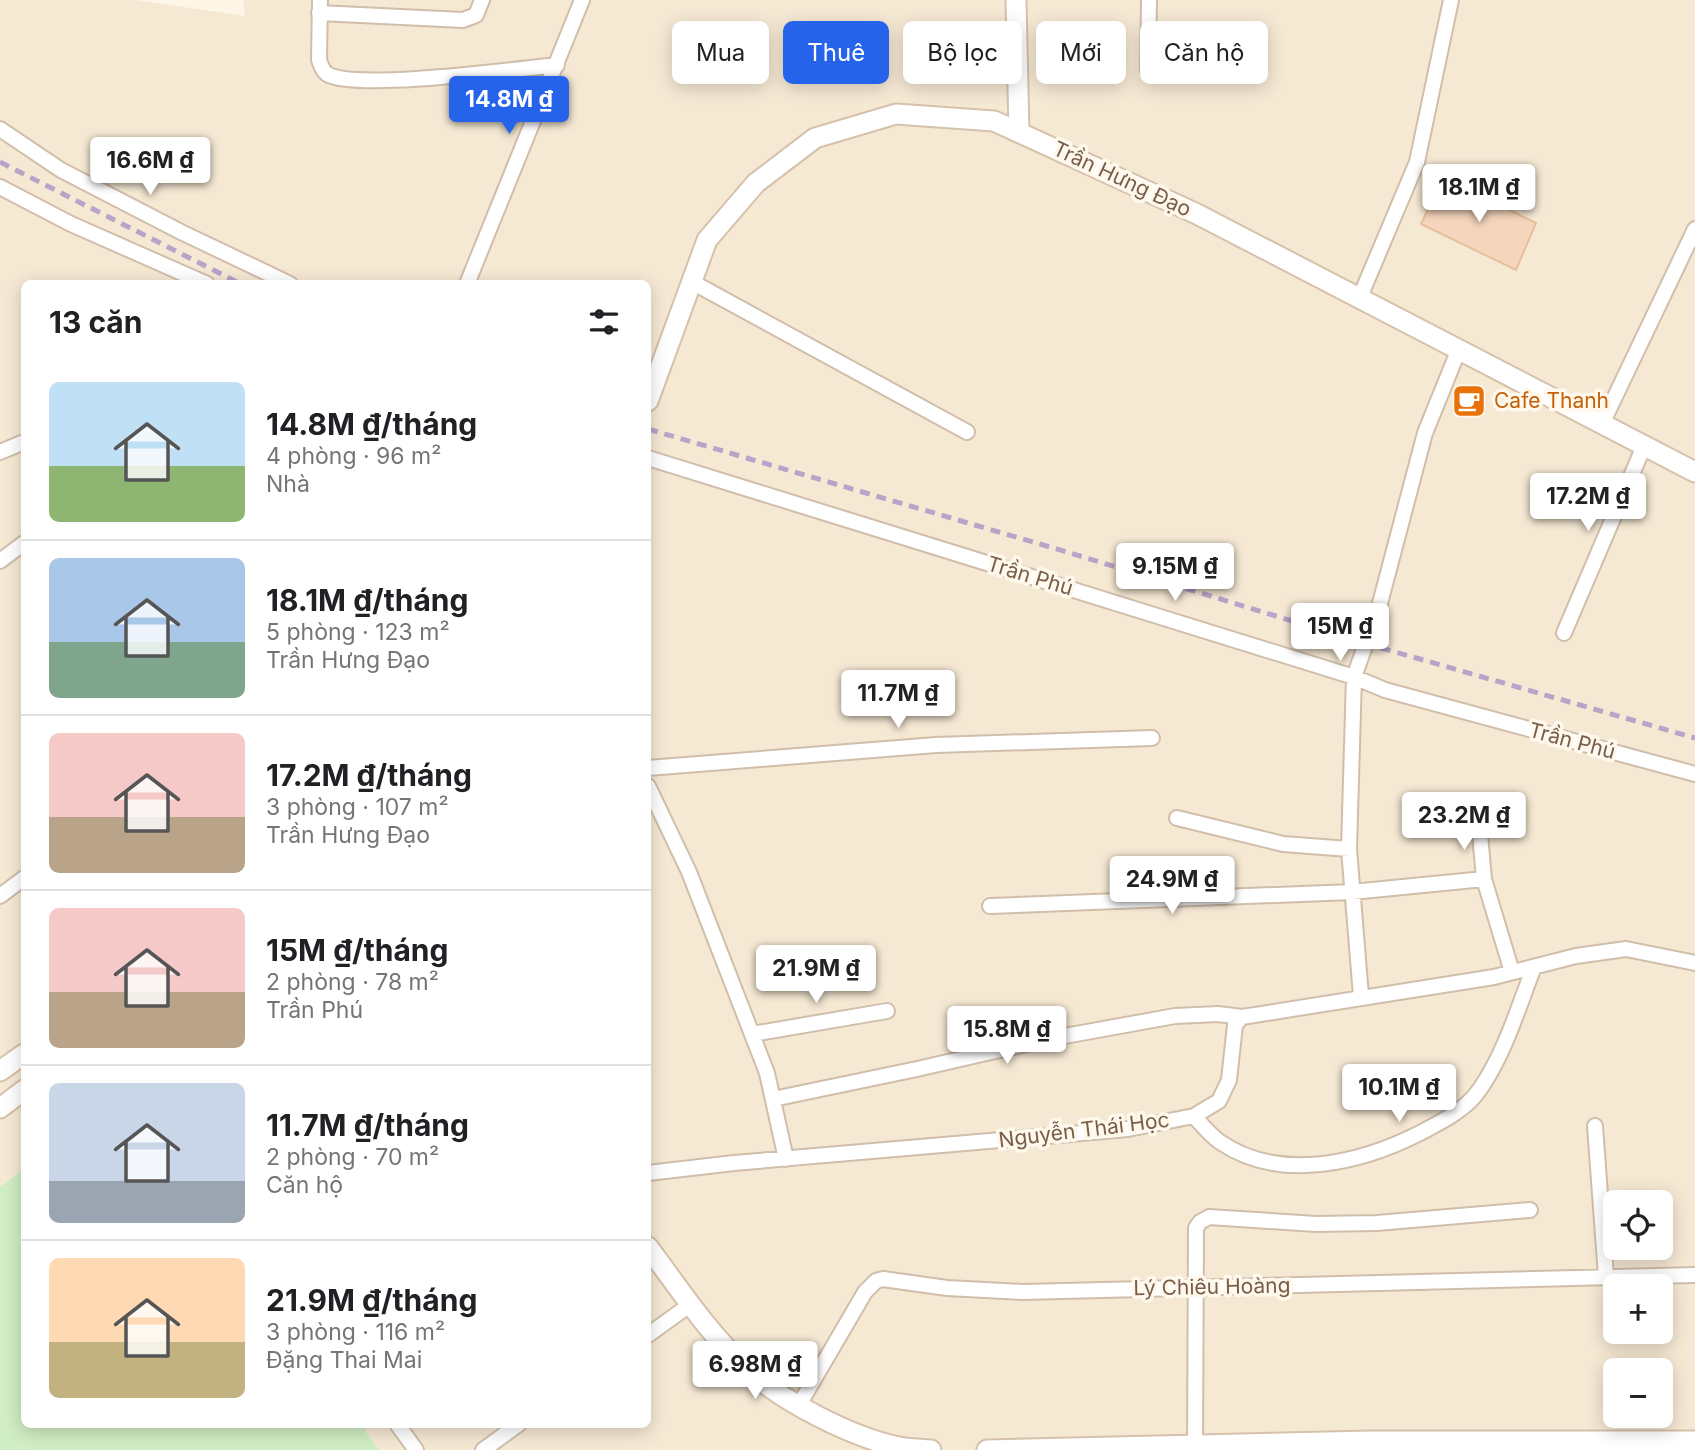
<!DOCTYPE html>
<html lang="vi">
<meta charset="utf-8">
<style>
:root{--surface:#fff;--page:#f6f6f6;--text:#202124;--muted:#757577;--line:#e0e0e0;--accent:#2563eb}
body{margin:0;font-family:Inter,sans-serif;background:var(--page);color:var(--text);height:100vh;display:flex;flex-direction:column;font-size:26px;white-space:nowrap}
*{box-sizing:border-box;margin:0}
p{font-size:23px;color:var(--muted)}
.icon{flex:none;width:38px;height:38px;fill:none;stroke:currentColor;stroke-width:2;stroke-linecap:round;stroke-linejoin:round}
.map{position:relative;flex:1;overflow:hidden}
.details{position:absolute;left:21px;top:280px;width:630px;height:1148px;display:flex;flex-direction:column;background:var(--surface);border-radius:10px;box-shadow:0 4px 18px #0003}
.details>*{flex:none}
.banner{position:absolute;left:672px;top:21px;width:665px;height:63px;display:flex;gap:14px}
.controls{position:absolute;left:1603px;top:1190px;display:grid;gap:14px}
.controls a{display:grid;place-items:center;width:70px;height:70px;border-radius:10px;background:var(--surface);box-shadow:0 4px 18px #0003;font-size:35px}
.price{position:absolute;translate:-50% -60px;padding:0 16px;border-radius:7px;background:#fff;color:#222;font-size:23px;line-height:46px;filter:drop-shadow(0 2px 4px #0008)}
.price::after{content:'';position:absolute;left:50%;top:42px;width:21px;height:16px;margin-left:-10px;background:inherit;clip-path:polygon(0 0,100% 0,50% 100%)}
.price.current{background:var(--accent);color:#fff}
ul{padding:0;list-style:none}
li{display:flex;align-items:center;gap:21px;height:175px;padding:0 28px}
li+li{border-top:2px solid var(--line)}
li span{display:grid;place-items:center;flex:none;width:196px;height:140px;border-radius:10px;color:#555}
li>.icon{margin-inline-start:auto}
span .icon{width:84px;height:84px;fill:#fffc;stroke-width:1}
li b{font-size:30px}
h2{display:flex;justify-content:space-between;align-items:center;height:84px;padding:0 28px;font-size:30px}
.tag{padding:0 24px;border-radius:10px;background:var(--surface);box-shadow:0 4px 18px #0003;font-size:24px;line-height:63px}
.tag.current{background:var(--accent);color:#fff}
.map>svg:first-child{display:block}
.residential{fill:#f6e9d4;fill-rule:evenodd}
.green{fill:#d1edc3}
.building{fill:#f5d6bc;stroke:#e9be9b;stroke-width:2}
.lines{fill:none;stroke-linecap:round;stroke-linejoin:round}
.street-casing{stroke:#d0beab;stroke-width:18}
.secondary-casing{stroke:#d6c1ab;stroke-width:23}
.street{stroke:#fff;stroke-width:14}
.secondary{stroke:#fff;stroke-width:19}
.rail{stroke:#baa3c9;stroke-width:5;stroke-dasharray:10 7;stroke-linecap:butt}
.labels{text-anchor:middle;stroke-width:7;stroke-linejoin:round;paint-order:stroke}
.street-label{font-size:21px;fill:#795d49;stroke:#fff9ed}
.food-label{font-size:21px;fill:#c56008;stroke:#fff9ed;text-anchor:start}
</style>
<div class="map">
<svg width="1695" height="1450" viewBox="0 0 1695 1450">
<rect width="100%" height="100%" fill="#fef6e6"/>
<path class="residential" d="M0,0H136L245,16L243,0H1695V1450H0ZM24,284H648V1424H24ZM1615,1202H1661V1248H1615ZM1615,1286H1661V1332H1615ZM1615,1370H1661V1416H1615Z"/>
<path class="green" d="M24,1169V1424L367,1425L365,1431L379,1450H0V1187Z"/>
<path class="building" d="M1443,177L1536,223L1516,270L1421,224Z"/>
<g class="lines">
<defs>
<path id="street" d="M320,0L319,60C321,65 322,70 327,74C355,91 517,69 557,65
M319,13L463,20L476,15L482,0
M1148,70L1149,0
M0,129L61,170L181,232L290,284
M0,187L71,224L207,284
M692,282L967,432
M467,284L582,0
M1360,297L1417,162L1451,0
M1602,424L1695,229
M0,452L24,442
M648,458L1354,677L1385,690L1695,774
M0,561L24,543
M1564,633L1644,446
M648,768L936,745L1152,738
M648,786L689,872L767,1073L786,1159
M1177,818L1283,844L1349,849
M1479,823L1484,879
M0,896L24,878
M990,906L1352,892L1484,879L1512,972
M1361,996L1349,849L1354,677L1379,607L1425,433L1459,349
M752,1034L887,1011
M773,1099L917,1069L1048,1039L1175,1016L1218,1014L1242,1017
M1194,1116C1202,1125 1210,1135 1220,1142C1280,1183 1361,1163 1420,1133C1441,1122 1466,1110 1480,1089C1505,1053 1518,1008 1534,967
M1595,1126L1606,1276
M648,1173L734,1163L1128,1129L1194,1116L1219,1101L1229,1080L1235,1025L1242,1017L1494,977L1576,956L1626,949L1695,963
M648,1335L691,1304
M799,1405L865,1292L876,1281L883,1279L947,1288L1023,1292L1695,1275
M397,1424L416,1450
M483,1450L519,1424
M1195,1450L1196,1228L1200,1222L1209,1217L1316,1224L1377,1223L1530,1210"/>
<path id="secondary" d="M1016,0L1019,132
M648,401L707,240L756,183L815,138L896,114L994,121L1197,214L1695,472
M0,1071L24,1054
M0,1108L24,1090
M648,1247C679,1288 708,1333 746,1368C781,1401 851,1437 899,1447C909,1449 920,1449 931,1450
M987,1450L1371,1441H1695"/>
</defs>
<use href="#street" class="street-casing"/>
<use href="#secondary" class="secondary-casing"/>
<use href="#street" class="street"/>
<use href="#secondary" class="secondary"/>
<path class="rail" d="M0,162L241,284
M648,429L1067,552L1364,643L1695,738"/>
</g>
<defs>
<symbol id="cafe-square" viewBox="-11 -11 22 22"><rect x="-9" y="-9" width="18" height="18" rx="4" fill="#e8710a" stroke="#fff9ed"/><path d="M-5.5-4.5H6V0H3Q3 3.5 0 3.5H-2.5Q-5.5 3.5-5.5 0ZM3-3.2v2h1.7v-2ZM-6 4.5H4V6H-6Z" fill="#fff"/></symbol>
</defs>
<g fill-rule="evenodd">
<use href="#cafe-square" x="1450" y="382" width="38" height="38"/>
</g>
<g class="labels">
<g class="street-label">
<text transform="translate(1122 179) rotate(25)" y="7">Trần Hưng Đạo</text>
<text transform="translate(1030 576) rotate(17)" y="7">Trần Phú</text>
<text transform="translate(1572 741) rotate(15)" y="7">Trần Phú</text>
<text transform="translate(1084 1130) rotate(-7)" y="7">Nguyễn Thái Học</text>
<text transform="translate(1212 1287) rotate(-1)" y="7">Lý Chiêu Hoàng</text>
</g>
<g class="food-label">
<text x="1494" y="408">Cafe Thanh</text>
</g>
</g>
</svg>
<div class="controls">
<a><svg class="icon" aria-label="locate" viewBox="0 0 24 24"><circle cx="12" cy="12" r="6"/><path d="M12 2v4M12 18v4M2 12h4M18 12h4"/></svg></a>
<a>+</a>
<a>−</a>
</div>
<b class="price current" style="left:509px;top:136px">14.8M ₫</b>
<b class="price" style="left:150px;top:197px">16.6M ₫</b>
<b class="price" style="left:1479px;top:224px">18.1M ₫</b>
<b class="price" style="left:1588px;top:533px">17.2M ₫</b>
<b class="price" style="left:1175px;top:603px">9.15M ₫</b>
<b class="price" style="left:1340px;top:663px">15M ₫</b>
<b class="price" style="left:898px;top:730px">11.7M ₫</b>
<b class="price" style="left:1464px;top:852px">23.2M ₫</b>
<b class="price" style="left:1172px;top:916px">24.9M ₫</b>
<b class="price" style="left:816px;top:1005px">21.9M ₫</b>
<b class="price" style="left:1007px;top:1066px">15.8M ₫</b>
<b class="price" style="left:1399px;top:1124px">10.1M ₫</b>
<b class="price" style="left:755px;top:1401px">6.98M ₫</b>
<div class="banner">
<a class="tag">Mua</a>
<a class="tag current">Thuê</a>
<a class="tag">Bộ lọc</a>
<a class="tag">Mới</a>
<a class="tag">Căn hộ</a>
</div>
<section class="details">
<h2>13 căn<svg class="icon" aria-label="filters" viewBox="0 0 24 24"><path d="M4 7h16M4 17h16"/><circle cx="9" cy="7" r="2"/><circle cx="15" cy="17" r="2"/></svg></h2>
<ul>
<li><span style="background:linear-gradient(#bfe0f5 60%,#8fb573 0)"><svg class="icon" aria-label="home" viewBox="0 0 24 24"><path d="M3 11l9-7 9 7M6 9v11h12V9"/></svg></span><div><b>14.8M ₫/tháng</b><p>4 phòng · 96 m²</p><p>Nhà</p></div></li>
<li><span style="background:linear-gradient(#a9c7e8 60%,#7fa58c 0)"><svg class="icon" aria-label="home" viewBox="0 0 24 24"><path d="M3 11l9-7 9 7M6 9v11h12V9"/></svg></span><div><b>18.1M ₫/tháng</b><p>5 phòng · 123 m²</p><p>Trần Hưng Đạo</p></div></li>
<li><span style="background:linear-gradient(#f6c9c9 60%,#b9a48a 0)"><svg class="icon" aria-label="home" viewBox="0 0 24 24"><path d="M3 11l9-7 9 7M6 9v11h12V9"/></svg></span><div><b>17.2M ₫/tháng</b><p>3 phòng · 107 m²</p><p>Trần Hưng Đạo</p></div></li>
<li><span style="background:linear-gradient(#f6c9c9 60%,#b9a48a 0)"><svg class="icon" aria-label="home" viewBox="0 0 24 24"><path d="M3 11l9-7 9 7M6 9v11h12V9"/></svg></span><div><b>15M ₫/tháng</b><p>2 phòng · 78 m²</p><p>Trần Phú</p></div></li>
<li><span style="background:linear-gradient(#c9d6e8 70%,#9aa5b1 0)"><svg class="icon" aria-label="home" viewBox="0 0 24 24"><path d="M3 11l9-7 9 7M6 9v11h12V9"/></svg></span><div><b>11.7M ₫/tháng</b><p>2 phòng · 70 m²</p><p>Căn hộ</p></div></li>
<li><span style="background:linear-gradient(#ffd9b3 60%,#c2b280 0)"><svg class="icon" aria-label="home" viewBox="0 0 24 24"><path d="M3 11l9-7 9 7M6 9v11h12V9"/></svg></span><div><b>21.9M ₫/tháng</b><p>3 phòng · 116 m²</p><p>Đặng Thai Mai</p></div></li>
</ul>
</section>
</div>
